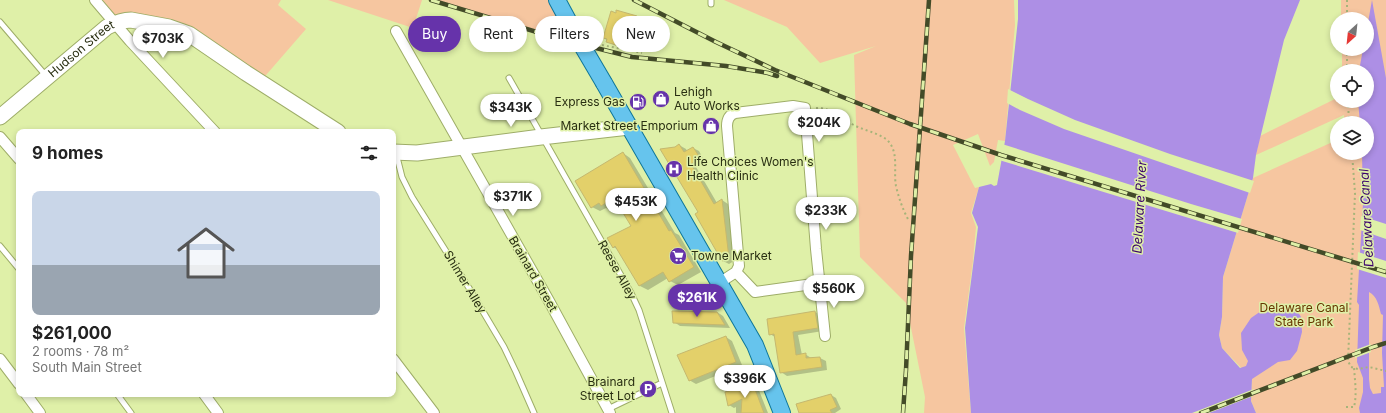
<!DOCTYPE html>
<meta charset="utf-8">
<style>
:root{--surface:#fff;--page:#f6f6f6;--text:#222;--muted:#767676;--accent:#63a}
body{margin:0;font-family:Inter,sans-serif;background:var(--page);color:var(--text);height:100vh;display:flex;flex-direction:column;font-size:15px;white-space:nowrap}
*{box-sizing:border-box;margin:0}
p{font-size:13px;color:var(--muted)}
.icon{flex:none;width:22px;height:22px;fill:none;stroke:currentColor;stroke-width:2;stroke-linecap:round;stroke-linejoin:round}
.map{position:relative;flex:1;overflow:hidden}
.details{position:absolute;left:16px;top:129px;width:380px;height:268px;display:flex;flex-direction:column;background:var(--surface);border-radius:8px;box-shadow:0 2px 6px #0003}
.details>*{flex:none}
.guide{position:absolute;left:408px;top:16px;width:380px;height:36px;display:flex;gap:8px}
.needle{width:26px;rotate:207deg}
.tools{position:absolute;left:1330px;top:12px;display:grid;gap:8px}
.tools a{display:grid;place-items:center;width:44px;height:44px;border-radius:50%;background:var(--surface);box-shadow:0 2px 6px #0003;font-size:20px}
.price{position:absolute;translate:-50% -34px;padding:0 9px;border-radius:14px;background:#fff;color:#222;font-size:13px;line-height:26px;filter:drop-shadow(0 1px 2px #0008)}
.price::after{content:'';position:absolute;left:50%;top:24px;width:12px;height:9px;margin-left:-6px;background:inherit;clip-path:polygon(0 0,100% 0,50% 100%)}
.price.active{background:var(--accent);color:#fff}
ul{padding:0;list-style:none}
li{display:grid;align-content:center;gap:8px;height:212px;padding:0 16px}
li span{display:grid;place-items:center;height:124px;border-radius:8px;color:#555}
li>.icon{margin-inline-start:auto}
span .icon{width:72px;height:72px;fill:#fffc;stroke-width:1}
li b{font-size:17px}
h2{display:flex;justify-content:space-between;align-items:center;height:48px;padding:0 16px;font-size:17px}
.pill{padding:0 14px;border-radius:18px;background:var(--surface);box-shadow:0 2px 6px #0003;font-size:14px;line-height:36px}
.pill.active{background:var(--accent);color:#fff}
.map>svg:first-child{display:block}
.green{fill:#f6c6a0}
.water{fill:#ad8fe5;fill-rule:evenodd}
.pier{fill:#dff0a8}
.shadow{fill:#0003}
.building{fill:#e3d06a;stroke:#c5b86f}
.lines{fill:none;stroke-linecap:round;stroke-linejoin:round}
.lane-casing{stroke:#9ead68;stroke-width:7}
.street-casing{stroke:#9ead68;stroke-width:12}
.secondary-casing{stroke:#9ead68;stroke-width:17}
.primary-casing{stroke:#0e7699;stroke-width:18}
.path{stroke:#a6b479;stroke-width:2;stroke-dasharray:2 3;stroke-linecap:butt}
.lane{stroke:#fff;stroke-width:5}
.street{stroke:#fff;stroke-width:10}
.secondary{stroke:#fff;stroke-width:15}
.primary{stroke:#66c4ed;stroke-width:16}
.rail-casing{stroke:#434b28;stroke-width:4.5}
.rail{stroke:#dff0a8;stroke-width:3;stroke-dasharray:9;stroke-linecap:butt}
.primary-bridge-casing{stroke:#0e7699;stroke-width:18;stroke-linecap:butt}
.primary-bridge{stroke:#66c4ed;stroke-width:16}
.labels{text-anchor:middle;stroke-width:3;stroke-linejoin:round;paint-order:stroke}
.street-label{font-size:12px;fill:#292f12;stroke:#dff0a8}
.poi-label{font-size:12px;fill:#292f12;stroke:#dff0a8;text-anchor:start}
.park-label{font-size:12px;fill:#673500;stroke:#dff0a8}
.water-label{font-size:13px;font-style:italic;fill:#3a026c;stroke:#dff0a8}
</style>
<div class="map">
<svg width="1386" height="413" viewBox="0 0 1386 413">
<rect width="100%" height="100%" fill="#dff0a8"/>
<path class="green" d="M92,0H281L278,5L306,29L260,82L190,35L114,25Z
M328,0H422L413,28Z
M430,0H558L576,42Z
M724,0H1014L1015,25L1005,141L998,140L994,162L990,166L978,134L953,145L975,188L979,187L971,213L976,227L973,261L964,328L971,413H924L925,397L906,303L860,257L854,55L876,46L820,63L787,27Z
M1341,0H1386V413H1256L1251,401L1252,379L1222,348L1219,335L1222,317L1223,277L1253,178L1337,140V153H1367V123H1344V115L1256,155L1260,136L1337,98V101H1367V71H1342V49H1367V19H1341Z"/>
<path class="water" d="M1018,0H1300L1284,40L1256,155L1253,178L1223,277L1222,317L1219,335L1222,348L1240,368L1246,366L1248,361L1242,350L1241,333L1251,318L1264,309L1290,304L1296,309L1301,317L1302,332L1297,351L1290,360L1278,362L1252,379L1251,401L1256,413H971L965,328L978,227L972,213L979,187L991,184L994,186L997,185L1005,141L1018,19Z
M1372,0L1386,78V413H1360L1359,408L1363,392V378L1357,362L1359,305L1357,302L1363,204L1362,153H1367V123H1360L1358,101H1367V71H1359L1363,49H1367V28ZM1369,292C1377,296 1379,306 1381,314L1383,315L1382,353L1384,387H1381V393L1373,394L1370,388L1369,379Z"/>
<path class="pier" d="M1008,89L1028,99L1075,120L1170,154L1254,181L1250,193L1064,129L1020,110L1007,103Z
M1002,144L1191,204L1242,219L1238,233L999,160Z
M1361,216L1386,224V239L1360,230Z
M1358,252L1386,261V278L1357,269Z
M1371,344V352L1355,358V350Z
M1254,389L1253,396L1209,413H1192Z"/>
<path class="shadow" d="M636,17L642,21L640,27L645,30L641,45L635,43L633,51L614,45L604,38Z
M679,145L686,149L687,151L693,148L699,151L705,162L696,167L717,203L722,200L728,204L734,261L729,264L723,261L700,213L675,148Z
M623,153L630,158L675,233L679,235L701,272L678,285L670,281L668,278L648,290L640,286L619,250L613,247L632,226L619,204L610,210L606,208L600,211L592,207Z
M717,312L723,316L730,328L680,326L674,322Z
M815,312L821,315L823,331L798,335L802,355L805,354L811,358H820L826,361L827,370L787,376L781,372L775,337L770,334Z
M726,337L732,341L742,365L696,384L689,380Z
M752,385L758,388L768,413H736V407L734,408L729,405Z
M831,395L836,398L841,409L835,413H800Z"/>
<path class="building" d="M616,10L637,16L634,24L640,26L635,42L629,40L626,48L606,42L607,39L603,38L611,11L616,13Z
M679,144L684,152L693,147L700,158L691,164L714,204L722,199L729,258L722,261L695,214L698,212L660,149L675,147Z
M623,152L669,231L671,230L694,267L669,282L663,272L639,286L615,246L613,248L607,238L631,226L614,198L601,206L599,203L591,208L575,181Z
M672,311L717,312L725,325L673,323Z
M815,311L818,328L793,332L796,355L806,353V358L820,357L822,367L780,373L774,334L769,335L767,319Z
M726,336L736,362L689,381L677,355Z
M753,384L764,413H741L742,399L728,406L725,392Z
M831,394L837,407L830,410L832,413H799L796,404Z"/>
<g class="lines">
<defs>
<path id="lane" d="M711,0V4
M0,22L47,77
M509,78L631,293L639,310L672,413
M396,153L402,177L412,197L469,288L504,347L516,372L534,413
M0,246L19,269
M117,394L131,413
M608,409L662,383"/>
<path id="street" d="M95,0L130,41L215,132
M396,31L549,301L610,413
M0,137L19,159
M736,272L755,292L820,283
M719,283L736,272L739,266L727,126C727,120 729,115 735,113L793,106L805,108L816,249L825,336
M0,359L19,384
M393,359L434,413
M26,394L40,413
M204,394L218,413"/>
<g id="secondary">
<path id="s1" d="M0,117L107,27C115,23 122,20 131,20L169,27L189,34L246,73L338,132"/>
<path d="M393,152L417,153L541,137L629,127"/>
</g>
<path id="primary" d="M557,0L577,37
M604,83L755,345L782,413"/>
</defs>
<use href="#lane" class="lane-casing"/>
<use href="#street" class="street-casing"/>
<use href="#secondary" class="secondary-casing"/>
<use href="#primary" class="primary-casing"/>
<path class="path" d="M1347,0V19
M602,45L642,53
M1347,49V71
M1348,101L1349,123
M816,108C831,107 839,118 852,124C862,130 876,132 886,139C900,151 893,171 896,186C899,199 903,210 909,221
M1352,153L1355,193L1348,361L1351,367L1358,369L1369,367L1386,371
M1346,407H1354C1357,395 1355,381 1354,368"/>
<use href="#lane" class="lane"/>
<use href="#street" class="street"/>
<use href="#secondary" class="secondary"/>
<use href="#primary" class="primary"/>
<defs>
<path id="rail" d="M431,0L560,39L632,57L726,66L768,73L777,76
M634,0L716,42L775,70L910,124L1001,155L1386,272
M903,413L906,370L911,256L929,0
M1201,413L1373,347L1386,343"/>
</defs>
<use href="#rail" class="rail-casing"/>
<use href="#rail" class="rail"/>
<defs>
<path id="primary-bridge" d="M577,37L604,83"/>
</defs>
<use href="#primary-bridge" class="primary-bridge-casing"/>
<use href="#primary-bridge" class="primary-bridge"/>
</g>
<defs>
<symbol id="shop-disc" viewBox="-11 -11 22 22"><circle r="9.5" fill="#63a" stroke="#dff0a8"/><path d="M-5-2.5h2.3a2.7 3.5 0 0 1 5.4 0H5L5.5 6h-11ZM-1.5-2.5h3a1.5 2.3 0 0 0-3 0Z" fill="#fff"/></symbol>
<symbol id="fuel-disc" viewBox="-11 -11 22 22"><circle r="9.5" fill="#63a" stroke="#dff0a8"/><path d="M-5.5-6h7V0h2V4h1.3V-2.5L3-4.5l.8-.8L6-3V5H2.5V1h-1V6h-7ZM-4.2-4.7v3.2H.2V-4.7Z" fill="#fff"/></symbol>
<symbol id="hospital-disc" viewBox="-11 -11 22 22"><circle r="9.5" fill="#63a" stroke="#dff0a8"/><path d="M-5-5h3v3.5h4V-5h3V5h-3V1.5h-4V5h-3Z" fill="#fff"/></symbol>
<symbol id="supermarket-disc" viewBox="-11 -11 22 22"><circle r="9.5" fill="#63a" stroke="#dff0a8"/><path d="M-6-5.5h2.5l.6 2H6L4.5 2H-2.5L-4.4-4H-6ZM-1.5 3.2a1.3 1.3 0 1 0 .1 0ZM3 3.2a1.3 1.3 0 1 0 .1 0Z" fill="#fff"/></symbol>
<symbol id="parking-disc" viewBox="-11 -11 22 22"><circle r="9.5" fill="#63a" stroke="#dff0a8"/><path d="M-3.5-5.5H1a3.5 3.5 0 0 1 0 7H-1V5.5H-3.5ZM-1-3.4V-.6H.8a1.4 1.4 0 0 0 0-2.8Z" fill="#fff"/></symbol>
</defs>
<g fill-rule="evenodd">
<use href="#shop-disc" x="651" y="89" width="20" height="20"/>
<use href="#fuel-disc" x="628" y="92" width="20" height="20"/>
<use href="#shop-disc" x="701" y="116" width="20" height="20"/>
<use href="#hospital-disc" x="664" y="159" width="20" height="20"/>
<use href="#supermarket-disc" x="668" y="246" width="20" height="20"/>
<use href="#parking-disc" x="638" y="379" width="20" height="20"/>
</g>
<g class="labels">
<g class="street-label">
<text dy="4" stroke="none"><textPath href="#s1" startOffset="106">Hudson Street</textPath></text>
<text transform="translate(617 270) rotate(61)" y="4">Reese Alley</text>
<text transform="translate(533 274) rotate(60)" y="4">Brainard Street</text>
<text transform="translate(465 282) rotate(59)" y="4">Shimer Alley</text>
</g>
<g class="poi-label">
<text x="674" y="96">Lehigh<tspan x="674" dy="14">Auto Works</tspan></text>
<text x="625" y="106" text-anchor="end">Express Gas</text>
<text x="698" y="130" text-anchor="end">Market Street Emporium</text>
<text x="687" y="166">Life Choices Women's<tspan x="687" dy="14">Health Clinic</tspan></text>
<text x="691" y="260">Towne Market</text>
<text x="635" y="386" text-anchor="end">Brainard<tspan x="635" dy="14">Street Lot</tspan></text>
</g>
<g class="park-label">
<text x="1304" y="312">Delaware Canal<tspan x="1304" dy="14">State Park</tspan></text>
</g>
<g class="water-label">
<text transform="translate(1139 207) rotate(-87)" y="5">Delaware River</text>
<text transform="translate(1366 218) rotate(-93)" y="5">Delaware Canal</text>
</g>
</g>
</svg>
<div class="tools">
<a><svg class="needle" viewBox="-14 -14 28 28"><path d="M0-13l5 13h-10z" fill="#e53935"/><path d="M0 13l5-13h-10z" fill="#767676"/></svg></a>
<a><svg class="icon" aria-label="locate" viewBox="0 0 24 24"><circle cx="12" cy="12" r="6"/><path d="M12 2v4M12 18v4M2 12h4M18 12h4"/></svg></a>
<a><svg class="icon" aria-label="layers" viewBox="0 0 24 24"><path d="M12 4l9 5-9 5-9-5zM3 14l9 5 9-5"/></svg></a>
</div>
<b class="price" style="left:163px;top:59px">$703K</b>
<b class="price" style="left:511px;top:128px">$343K</b>
<b class="price" style="left:819px;top:143px">$204K</b>
<b class="price" style="left:513px;top:217px">$371K</b>
<b class="price" style="left:636px;top:222px">$453K</b>
<b class="price" style="left:826px;top:231px">$233K</b>
<b class="price" style="left:834px;top:309px">$560K</b>
<b class="price active" style="left:697px;top:318px">$261K</b>
<b class="price" style="left:745px;top:399px">$396K</b>
<div class="guide">
<a class="pill active">Buy</a>
<a class="pill">Rent</a>
<a class="pill">Filters</a>
<a class="pill">New</a>
</div>
<section class="details">
<h2>9 homes<svg class="icon" aria-label="filters" viewBox="0 0 24 24"><path d="M4 7h16M4 17h16"/><circle cx="9" cy="7" r="2"/><circle cx="15" cy="17" r="2"/></svg></h2>
<ul>
<li><span style="background:linear-gradient(#c9d6e8 60%,#9aa5b1 0)"><svg class="icon" aria-label="home" viewBox="0 0 24 24"><path d="M3 11l9-7 9 7M6 9v11h12V9"/></svg></span><div><b>$261,000</b><p>2 rooms · 78 m²</p><p>South Main Street</p></div></li>
</ul>
</section>
</div>
